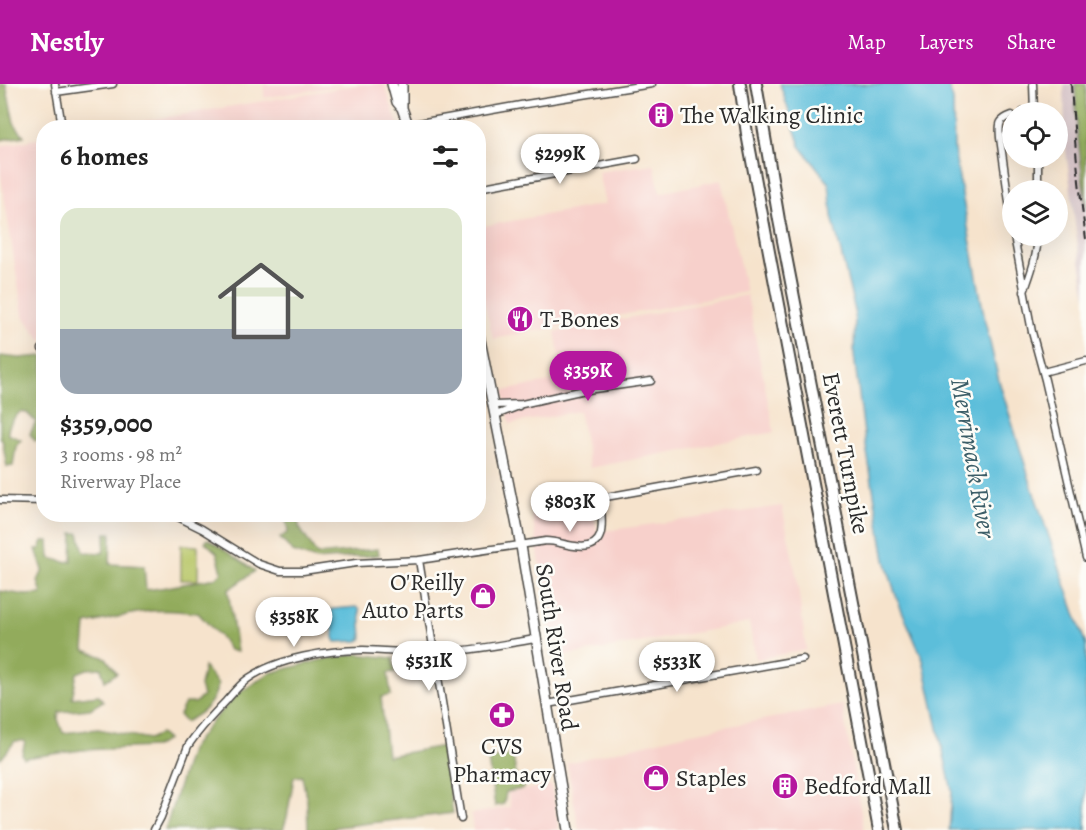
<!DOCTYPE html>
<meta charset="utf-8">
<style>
:root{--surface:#fff;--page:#f2f2f2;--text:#222;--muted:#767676;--line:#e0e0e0;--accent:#b5179e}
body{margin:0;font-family:Alegreya,serif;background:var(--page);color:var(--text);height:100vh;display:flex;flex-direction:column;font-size:22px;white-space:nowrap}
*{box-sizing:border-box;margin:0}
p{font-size:20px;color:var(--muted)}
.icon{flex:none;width:33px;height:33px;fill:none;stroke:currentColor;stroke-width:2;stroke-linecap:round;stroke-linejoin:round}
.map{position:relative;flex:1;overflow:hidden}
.sheet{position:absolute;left:36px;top:36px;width:450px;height:402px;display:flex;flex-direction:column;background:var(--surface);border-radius:24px;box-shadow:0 6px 24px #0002}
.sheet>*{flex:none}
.buttons{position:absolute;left:1002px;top:18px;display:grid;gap:12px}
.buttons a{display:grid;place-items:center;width:66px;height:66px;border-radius:50%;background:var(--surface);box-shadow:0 6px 24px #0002;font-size:30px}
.price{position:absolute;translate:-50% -51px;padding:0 14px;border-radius:21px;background:#fff;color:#222;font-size:20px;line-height:39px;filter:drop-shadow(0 2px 3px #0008)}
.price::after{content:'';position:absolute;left:50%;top:36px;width:18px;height:14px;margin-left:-9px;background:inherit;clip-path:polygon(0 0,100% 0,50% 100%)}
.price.current{background:var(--accent);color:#fff}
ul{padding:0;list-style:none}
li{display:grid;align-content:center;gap:12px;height:318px;padding:0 24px}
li+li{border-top:2px solid var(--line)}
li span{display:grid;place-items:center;height:186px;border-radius:18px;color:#555}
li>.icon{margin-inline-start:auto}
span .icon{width:108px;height:108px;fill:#fffc;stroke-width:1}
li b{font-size:26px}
h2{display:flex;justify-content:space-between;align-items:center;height:72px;padding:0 24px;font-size:26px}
header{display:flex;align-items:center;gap:36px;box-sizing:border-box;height:84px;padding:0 30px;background:var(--accent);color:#fff}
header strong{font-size:28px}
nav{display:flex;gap:33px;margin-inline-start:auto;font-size:21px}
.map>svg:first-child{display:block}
.built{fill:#f7d0cb}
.industrial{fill:#d2bec2}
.green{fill:#b8c668;stroke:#72784a;stroke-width:1.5}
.forest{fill:#92ab5c;stroke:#5e6b44;stroke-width:1.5}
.water{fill:#5cbeda;stroke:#447482;stroke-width:1.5}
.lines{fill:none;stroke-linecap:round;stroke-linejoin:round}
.street-casing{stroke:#494743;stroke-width:9}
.primary-casing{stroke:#494743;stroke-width:12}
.highway-casing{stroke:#494743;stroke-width:14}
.street{stroke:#fff;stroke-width:6}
.primary{stroke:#fff;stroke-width:9}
.highway{stroke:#fff;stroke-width:10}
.rail{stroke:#2b2b2b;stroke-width:2;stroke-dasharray:9 4.5;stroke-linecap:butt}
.labels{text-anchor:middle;stroke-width:5;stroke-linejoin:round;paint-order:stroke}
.poi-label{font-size:24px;fill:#2b2b2b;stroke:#fdfcf7;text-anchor:start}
.street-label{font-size:24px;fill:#2b2b2b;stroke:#fdfcf7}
.water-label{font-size:26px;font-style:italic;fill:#3c5e68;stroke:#fdfcf7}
</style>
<header>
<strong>Nestly</strong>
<nav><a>Map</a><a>Layers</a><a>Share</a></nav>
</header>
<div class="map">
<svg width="1086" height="746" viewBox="0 0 1086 746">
<rect width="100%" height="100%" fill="#fdfcf7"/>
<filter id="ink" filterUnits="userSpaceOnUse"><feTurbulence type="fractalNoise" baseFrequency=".0167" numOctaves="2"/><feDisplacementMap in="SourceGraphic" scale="12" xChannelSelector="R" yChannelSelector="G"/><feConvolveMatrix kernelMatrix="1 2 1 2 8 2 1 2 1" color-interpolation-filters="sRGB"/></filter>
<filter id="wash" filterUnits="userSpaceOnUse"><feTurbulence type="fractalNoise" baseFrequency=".008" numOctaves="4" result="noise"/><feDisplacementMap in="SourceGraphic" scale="24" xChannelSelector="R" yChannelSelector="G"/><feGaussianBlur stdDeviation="1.35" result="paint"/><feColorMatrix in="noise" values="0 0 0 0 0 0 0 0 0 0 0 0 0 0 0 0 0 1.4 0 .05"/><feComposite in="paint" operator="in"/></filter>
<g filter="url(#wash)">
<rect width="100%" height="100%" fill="#f6e3cc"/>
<path class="built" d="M264,0H348L264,14Z
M363,0H384L399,43H110Z
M43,54L44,256H41L23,231L0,87V62Z
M654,80L660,109L721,96L746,208L493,255L479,197V143L605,120L598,88Z
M747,211L774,348L590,384L579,327L510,340L503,307L564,295L555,248Z
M591,419L597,448L782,422L797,495L806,566L756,575L749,539L553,574L550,543L532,430Z
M842,621L864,746H579L567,679L687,650Z
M551,701L559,746H473L471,730L510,723L508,709Z"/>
<path class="industrial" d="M1064,0H1075L1077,44L1086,124V214L1078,164L1065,59Z"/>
<path class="green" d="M181,461L198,462V496H181Z"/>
<path class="forest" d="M0,0H6L14,39L24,52L0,56Z
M1075,0H1086V123L1077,44Z
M0,272L19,274L43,272V356L35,357L30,350L36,338L27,329L20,328C14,334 7,341 8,350L21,356L16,362L13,382L7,383L2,355L0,354Z
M285,431H298L299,443L317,471L378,465L379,471L316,476L293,468L280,454L288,448Z
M73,449H79L84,468L103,469L106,449H111L110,480L144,482L146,506L167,503L216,494L222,488L217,469L205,458L208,455L229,469L255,487L228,506L237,568L229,566L223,556L198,529C183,528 166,525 151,527C129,529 108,536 86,540L84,566L106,574L117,589L105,597L101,584L87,585L77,589L72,614L99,611L103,617L90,625L59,628L58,635L63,649L98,645L149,655L160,650L167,656L155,663L82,666L24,674L22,671L25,657H15L2,674L0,675V507L26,511L42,510L38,497L43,486L36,465H40L43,457H49L50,474L65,478L72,477Z
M357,570L393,574L395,588L388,589L391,611L381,613L387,672L443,662L453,729L337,743L331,746H308L307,717L302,692L294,693L287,733L283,746H165L190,666L208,642L237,610L270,589L321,576Z
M204,583L218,600C214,620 203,629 185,638L179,631L185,619H195L203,612L200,602Z
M513,671L517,696L523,698L524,703L522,705L506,708L504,720L495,722L488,675Z"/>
<path class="water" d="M780,0H948L953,16L954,66L985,237L999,297L1033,406L1086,561V746H949L952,707L923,576L897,515L885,476L864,350L854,271L855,227L832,132L829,99L800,62Z
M357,523L360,525L362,554L359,557L336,558L334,554L331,527L333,525Z"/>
</g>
<g filter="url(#ink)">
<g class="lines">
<defs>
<path id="street" d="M55,0L62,42
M1033,0L1034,28
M56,8L113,0
M1023,28L1034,27
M1012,31C998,36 999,40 1000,54L1012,140
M408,41L526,20L652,0
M1038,74V106
M478,104L637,75
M1014,152L1032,248L1045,296L1086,474
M1024,208C1031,189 1037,172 1038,152
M42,265L44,264
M1043,288L1086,277
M494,321L522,320L580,307L651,297
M496,331L519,322
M0,416L44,417
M550,423L756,386
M172,430L202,445L259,480L280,487H303L356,479L419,476L546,457C556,457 565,461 575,462C609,468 602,436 600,414
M419,476L461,735
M547,620L803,575
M154,746L161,733L188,662C199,645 213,631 226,617C233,609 240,600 249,594C278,574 329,566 363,566C386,566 409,570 432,569C467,568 502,560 536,555"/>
<path id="primary" d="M392,0L397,18L402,24L409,44
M402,0V24
M478,246L521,462L568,746"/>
<path id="highway" d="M740,0L747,50L769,168L879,746
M756,0L779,136L897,746"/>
</defs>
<use href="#street" class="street-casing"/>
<use href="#primary" class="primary-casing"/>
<use href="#highway" class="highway-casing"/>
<use href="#street" class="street"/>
<use href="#primary" class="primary"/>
<use href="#highway" class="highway"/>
<path class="rail" d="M1071,0C1074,52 1079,103 1086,155"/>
</g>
</g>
<defs>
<symbol id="building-disc" viewBox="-11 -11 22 22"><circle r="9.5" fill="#b5179e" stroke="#fdfcf7"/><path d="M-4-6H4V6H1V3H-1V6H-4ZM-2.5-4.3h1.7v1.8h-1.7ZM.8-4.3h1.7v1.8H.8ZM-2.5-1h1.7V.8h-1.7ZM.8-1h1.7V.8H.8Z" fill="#fff"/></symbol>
<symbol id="restaurant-disc" viewBox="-11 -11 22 22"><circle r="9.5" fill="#b5179e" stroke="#fdfcf7"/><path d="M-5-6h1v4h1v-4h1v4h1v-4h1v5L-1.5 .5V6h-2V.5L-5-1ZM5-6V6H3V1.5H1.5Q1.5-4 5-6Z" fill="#fff"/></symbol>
<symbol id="shop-disc" viewBox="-11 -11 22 22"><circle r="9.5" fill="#b5179e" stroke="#fdfcf7"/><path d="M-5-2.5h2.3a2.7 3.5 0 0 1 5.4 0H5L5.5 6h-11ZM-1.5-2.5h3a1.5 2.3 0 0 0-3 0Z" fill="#fff"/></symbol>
<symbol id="pharmacy-disc" viewBox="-11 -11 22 22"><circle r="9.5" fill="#b5179e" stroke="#fdfcf7"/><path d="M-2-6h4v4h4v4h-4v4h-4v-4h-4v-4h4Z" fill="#fff"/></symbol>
</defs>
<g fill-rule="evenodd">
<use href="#building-disc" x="646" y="16" width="30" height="30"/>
<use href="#restaurant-disc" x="505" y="220" width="30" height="30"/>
<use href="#shop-disc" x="468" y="497" width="30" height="30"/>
<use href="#pharmacy-disc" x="487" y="616" width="30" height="30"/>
<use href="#shop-disc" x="641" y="679" width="30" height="30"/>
<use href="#building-disc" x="770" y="687" width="30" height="30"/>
</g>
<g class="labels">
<g class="poi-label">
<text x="680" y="39">The Walking Clinic</text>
<text x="540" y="243">T-Bones</text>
<text x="464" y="506" text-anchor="end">O'Reilly<tspan x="464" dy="28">Auto Parts</tspan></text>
<text x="502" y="670" text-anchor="middle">CVS<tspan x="502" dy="28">Pharmacy</tspan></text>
<text x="676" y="702">Staples</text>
<text x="804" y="710">Bedford Mall</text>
</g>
<g class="street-label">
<text transform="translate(846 369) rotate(79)" y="8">Everett Turnpike</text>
<text transform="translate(557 563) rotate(81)" y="8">South River Road</text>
</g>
<g class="water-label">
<text transform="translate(974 374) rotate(80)" y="9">Merrimack River</text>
</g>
</g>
</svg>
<div class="buttons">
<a><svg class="icon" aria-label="locate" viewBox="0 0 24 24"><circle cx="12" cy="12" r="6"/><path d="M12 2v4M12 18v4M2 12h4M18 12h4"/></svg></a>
<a><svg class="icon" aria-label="layers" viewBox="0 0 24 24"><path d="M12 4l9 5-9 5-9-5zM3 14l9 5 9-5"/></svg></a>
</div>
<b class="price" style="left:560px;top:101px">$299K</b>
<b class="price current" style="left:588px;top:318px">$359K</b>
<b class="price" style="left:570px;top:449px">$803K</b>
<b class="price" style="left:294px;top:564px">$358K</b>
<b class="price" style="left:429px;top:608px">$531K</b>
<b class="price" style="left:677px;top:609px">$533K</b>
<section class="sheet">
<h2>6 homes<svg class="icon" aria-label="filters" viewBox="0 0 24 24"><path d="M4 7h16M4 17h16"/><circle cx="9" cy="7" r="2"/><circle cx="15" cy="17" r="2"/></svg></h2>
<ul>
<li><span style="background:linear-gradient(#dfe7d0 65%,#9aa5b1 0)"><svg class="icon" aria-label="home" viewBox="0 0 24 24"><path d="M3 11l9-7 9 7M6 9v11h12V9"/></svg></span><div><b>$359,000</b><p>3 rooms · 98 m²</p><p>Riverway Place</p></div></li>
</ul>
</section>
</div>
